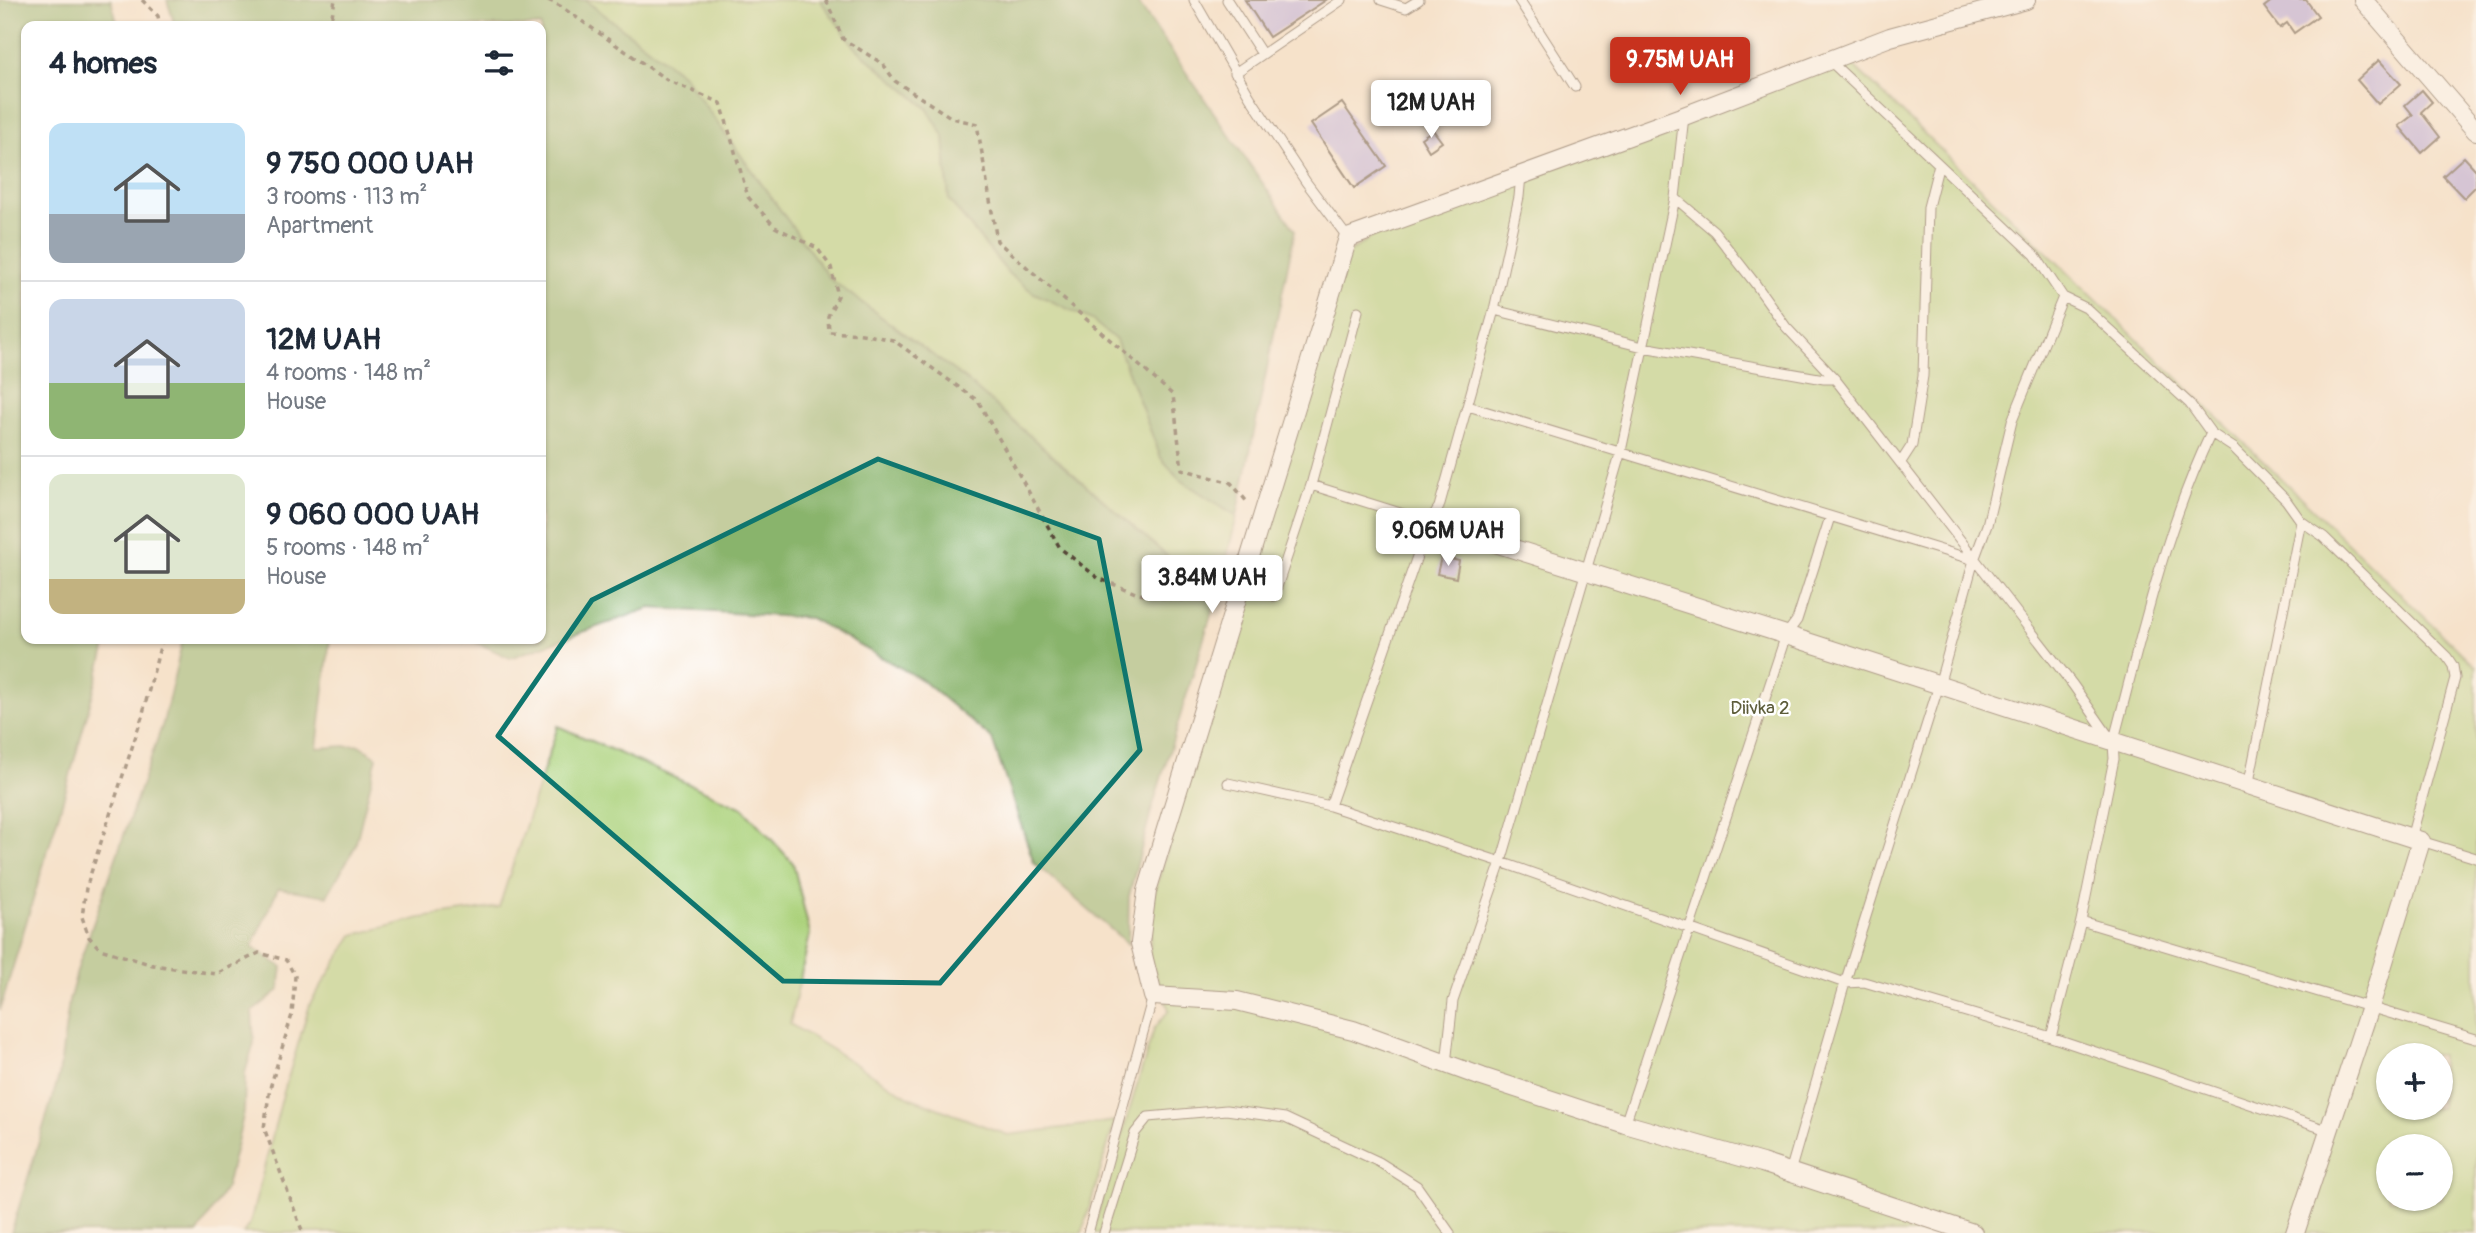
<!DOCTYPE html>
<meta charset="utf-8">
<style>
:root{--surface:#fff;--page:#f2f2f3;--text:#1f2937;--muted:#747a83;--line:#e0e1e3;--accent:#c8321e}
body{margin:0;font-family:Pangolin,sans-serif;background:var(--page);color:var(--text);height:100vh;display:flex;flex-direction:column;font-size:26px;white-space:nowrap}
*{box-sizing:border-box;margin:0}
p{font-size:23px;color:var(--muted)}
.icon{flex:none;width:38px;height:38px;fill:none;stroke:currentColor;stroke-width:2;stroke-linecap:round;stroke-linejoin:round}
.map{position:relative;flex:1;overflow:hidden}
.panel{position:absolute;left:21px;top:21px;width:525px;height:623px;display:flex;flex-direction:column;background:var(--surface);border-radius:14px;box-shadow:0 2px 5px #0004}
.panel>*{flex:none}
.controls{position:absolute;left:2376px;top:1043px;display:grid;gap:14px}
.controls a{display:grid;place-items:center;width:77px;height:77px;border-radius:50%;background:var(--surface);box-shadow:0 2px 5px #0004;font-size:35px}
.price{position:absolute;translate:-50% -60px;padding:0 16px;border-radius:7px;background:#fff;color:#222;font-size:23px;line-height:46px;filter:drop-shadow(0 2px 4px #0008)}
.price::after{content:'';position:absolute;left:50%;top:42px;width:21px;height:16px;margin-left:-10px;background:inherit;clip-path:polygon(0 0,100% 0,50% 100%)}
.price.active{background:var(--accent);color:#fff}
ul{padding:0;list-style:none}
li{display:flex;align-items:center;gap:21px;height:175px;padding:0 28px}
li+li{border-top:2px solid var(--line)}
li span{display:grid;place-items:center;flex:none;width:196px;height:140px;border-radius:14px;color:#555}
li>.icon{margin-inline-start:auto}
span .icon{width:84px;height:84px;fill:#fffc;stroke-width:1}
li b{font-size:30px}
h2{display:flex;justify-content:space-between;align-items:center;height:84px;padding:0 28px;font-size:30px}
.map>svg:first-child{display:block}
.green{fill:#acd27c;stroke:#747e4d;stroke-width:2;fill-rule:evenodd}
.forest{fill:#89b46c;stroke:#626f45;stroke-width:2}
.building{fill:#b0a3e1}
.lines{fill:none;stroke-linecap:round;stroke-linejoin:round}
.service-casing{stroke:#574638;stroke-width:11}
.minor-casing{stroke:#574638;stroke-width:20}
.path{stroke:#574638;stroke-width:3.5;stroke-dasharray:5 5;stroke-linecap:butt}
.service{stroke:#fff;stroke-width:9}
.minor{stroke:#fff;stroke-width:18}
.marked{fill:none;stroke:#0f766e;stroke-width:5;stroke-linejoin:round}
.labels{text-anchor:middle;stroke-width:5;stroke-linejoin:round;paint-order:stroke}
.park-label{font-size:19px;fill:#5d5c3a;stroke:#fff}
</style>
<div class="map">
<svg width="2476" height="1233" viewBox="0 0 2476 1233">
<rect width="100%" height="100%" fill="#fff"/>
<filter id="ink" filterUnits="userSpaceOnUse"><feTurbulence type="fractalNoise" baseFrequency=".0143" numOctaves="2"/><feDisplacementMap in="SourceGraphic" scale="14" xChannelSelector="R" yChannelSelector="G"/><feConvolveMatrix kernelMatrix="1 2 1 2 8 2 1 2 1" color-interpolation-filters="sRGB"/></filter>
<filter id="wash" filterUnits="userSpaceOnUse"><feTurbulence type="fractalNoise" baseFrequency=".00686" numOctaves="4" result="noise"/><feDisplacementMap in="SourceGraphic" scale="28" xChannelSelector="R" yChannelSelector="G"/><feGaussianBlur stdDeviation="1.57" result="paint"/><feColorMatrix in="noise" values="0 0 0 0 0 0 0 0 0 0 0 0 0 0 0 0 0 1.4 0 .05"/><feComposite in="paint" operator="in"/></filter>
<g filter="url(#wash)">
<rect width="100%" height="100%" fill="#f6e2cb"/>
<path class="green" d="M585,0H820L856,48L927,108L944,135L949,200L1009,274L1034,293L1093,320L1116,340L1161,458L1182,481L1237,516L1216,599L965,379L830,279L682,74Z
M1852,64L2476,667V1233H1092L1154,1029L1169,1010L1149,958L1154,894L1347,254L1379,231L1711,108ZM2389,1055H2441V1108H2389ZM2389,1146H2441V1199H2389Z
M558,726L743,808L793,863L810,934L790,1024L911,1098L1008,1135L1115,1121L1082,1233H243L250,1223L282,1098L310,1004L353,935L421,918L499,907Z"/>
<path class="forest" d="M0,0H111L118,26H26V639H108L68,783L0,1010Z
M167,0H585L682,74L830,279L965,379L1216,599L1150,815L1129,896L1128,944L1034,863L992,739L921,679L810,618L650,608L510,658L469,639H541V26H175Z
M820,0H1136L1295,230L1237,516L1182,481L1161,458L1116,340L1092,320L1034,293L1009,274L949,200L944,136L927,108L856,48Z
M183,639H330L317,748L359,745L377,757L355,847L327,896L278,888L252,947L282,967L279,990L252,1012L254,1043L245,1073L244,1112L239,1134L226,1187L198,1233H11L59,1076L69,1001L79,964L163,723Z"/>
<g id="blocks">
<path class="building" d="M1245,0H1326L1269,37Z
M2273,0H2306L2318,16L2294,33L2287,23L2280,28L2264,7Z
M2379,60L2401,84L2378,104L2357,80Z
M2422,90L2432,102L2421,112L2440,137L2422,153L2399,126L2413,115L2405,105Z
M1342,103L1386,166L1354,188L1311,124Z
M1433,130L1442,142L1429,151L1421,138Z
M2464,157L2476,170V186L2464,198L2443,176Z
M1441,557L1459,561L1456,578L1437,574Z"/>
</g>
</g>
<g filter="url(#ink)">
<use href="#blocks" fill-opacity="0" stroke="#574638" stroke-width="2"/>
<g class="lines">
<defs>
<path id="service" d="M1194,0L1250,97L1306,182L1348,238
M1227,0L1262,54
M1381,0L1406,8L1419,0
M1519,0L1575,87
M1830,61L2035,255L2063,297L2086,308L2190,404L2211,433L2234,448L2286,500L2301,521L2324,537L2447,657L2453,666L2455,678L2411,838
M1235,73L1342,0
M1675,198L1714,231L1754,282L1786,327L1835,379L2073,685L2110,738
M1494,310L1643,347L1824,379H1835
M1468,406L1974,560
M1901,462L1912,445L1923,376L1928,207L1939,164
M1311,485L1429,522
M1274,596L1311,485L1358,311
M1228,783L1330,806L1501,862L1845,983L1864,982L2051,1037L2330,1131
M2248,787L2301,521
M1330,806L1429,522L1439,507L1494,310L1519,197L1521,175
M2421,841L2476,858
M2081,921L2476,1039
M2051,1037L2081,921L2114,759L2113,743C2141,638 2164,531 2211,433
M1446,1064L1453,1001L1501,862L1621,451L1675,198L1684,116
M1625,1124L1786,635L1797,620L1830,517
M1790,1172L1845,983L1939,685L1974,560L1987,525L2012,421L2063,297
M1088,1233L1153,996
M1104,1233L1135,1133L1148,1117L1226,1110L1285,1118L1379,1162L1417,1186L1450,1233"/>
<path id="minor" d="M2363,0L2476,131
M1429,522L1786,635L2421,841L2370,1007L2295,1233
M1973,1233L1762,1163L1625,1124L1482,1077L1353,1030L1237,1001L1153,996L1140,943L1147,891L1348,238L1684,116L1890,37L2026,0"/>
</defs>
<use href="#service" class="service-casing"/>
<use href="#minor" class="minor-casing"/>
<path class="path" d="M142,0L158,16L160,26
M548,0L560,6L667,80L721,103L748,197L775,227L817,248L831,267L838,296L828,316L829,332L862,334L893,340L978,401L1060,548L1098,578L1138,594L1178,600L1218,598
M826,0L843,39L883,64L895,81L952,118L977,124L997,241L1173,395L1182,469L1231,483L1249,504
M330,26L335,0
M162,639L142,717L86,888L82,917L89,937L100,949L153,965L216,974L259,953L286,960L295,976L292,1015L270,1088L264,1128L303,1233"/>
<use href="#service" class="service"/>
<use href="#minor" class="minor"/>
</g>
</g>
<path d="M0 0H2476V1233H0ZM878,459L1099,539L1140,750L940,983L783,981L498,736L592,600Z" fill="#f6e2cb" fill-opacity=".55" fill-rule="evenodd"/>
<path class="marked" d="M878,459L1099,539L1140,750L940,983L783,981L498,736L592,600Z"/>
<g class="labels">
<g class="park-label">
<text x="1760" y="714">Diivka 2</text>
</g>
</g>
</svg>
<div class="controls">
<a>+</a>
<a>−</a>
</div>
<b class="price active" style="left:1680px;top:97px">9.75M UAH</b>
<b class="price" style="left:1431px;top:140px">12M UAH</b>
<b class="price" style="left:1448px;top:568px">9.06M UAH</b>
<b class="price" style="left:1212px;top:615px">3.84M UAH</b>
<section class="panel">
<h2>4 homes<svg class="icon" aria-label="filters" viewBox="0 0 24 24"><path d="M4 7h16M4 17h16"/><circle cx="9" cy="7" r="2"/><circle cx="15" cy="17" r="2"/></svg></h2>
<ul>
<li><span style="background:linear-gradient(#bfe0f5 65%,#9aa5b1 0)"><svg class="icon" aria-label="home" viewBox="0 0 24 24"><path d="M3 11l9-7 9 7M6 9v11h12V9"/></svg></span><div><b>9 750 000 UAH</b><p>3 rooms · 113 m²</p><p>Apartment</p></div></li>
<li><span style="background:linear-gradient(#c9d6e8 60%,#8fb573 0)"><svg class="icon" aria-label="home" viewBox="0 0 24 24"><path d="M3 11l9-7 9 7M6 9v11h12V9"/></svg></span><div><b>12M UAH</b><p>4 rooms · 148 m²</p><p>House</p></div></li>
<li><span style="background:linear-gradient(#dfe7d0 75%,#c2b280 0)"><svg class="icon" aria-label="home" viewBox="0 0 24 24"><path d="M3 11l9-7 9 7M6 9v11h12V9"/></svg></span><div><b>9 060 000 UAH</b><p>5 rooms · 148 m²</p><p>House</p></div></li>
</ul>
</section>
</div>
